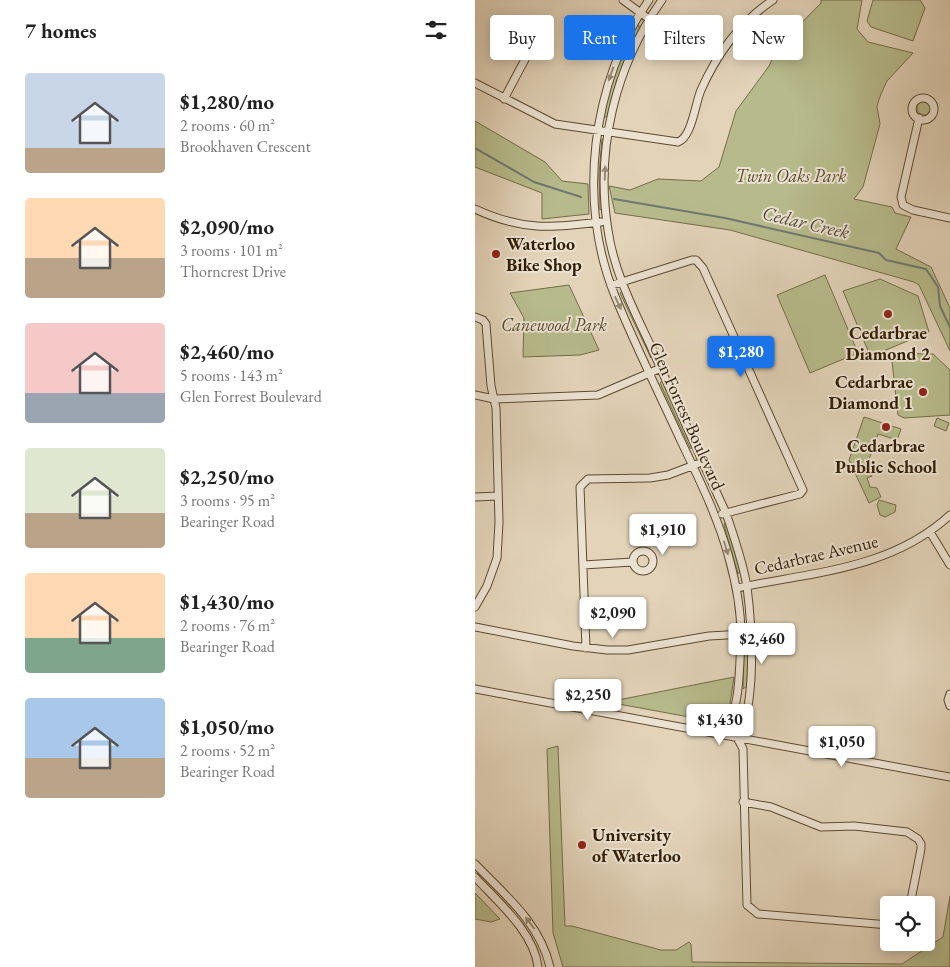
<!DOCTYPE html>
<meta charset="utf-8">
<style>
:root{--surface:#fff;--page:#f6f6f6;--text:#222;--muted:#767676;--accent:#1a73e8}
body{margin:0;font-family:"EB Garamond",serif;background:var(--page);color:var(--text);height:100vh;display:flex;flex-direction:column;font-size:19px;white-space:nowrap}
*{box-sizing:border-box;margin:0}
p{font-size:16px;color:var(--muted)}
.icon{flex:none;width:28px;height:28px;fill:none;stroke:currentColor;stroke-width:2;stroke-linecap:round;stroke-linejoin:round}
.map{position:relative;flex:1;overflow:hidden}
.drawer{display:flex;flex-direction:column;background:var(--surface);width:475px}
.drawer>*{flex:none}
.guide{position:absolute;left:15px;top:15px;width:385px;height:45px;display:flex;gap:10px}
.tools{position:absolute;left:405px;top:896px;display:grid;gap:10px}
.tools a{display:grid;place-items:center;width:55px;height:55px;border-radius:5px;background:var(--surface);box-shadow:0 2px 12px #0003;font-size:25px}
.price{position:absolute;translate:-50% -42px;padding:0 11px;border-radius:5px;background:#fff;color:#222;font-size:16px;line-height:32px;filter:drop-shadow(0 1px 2px #0008)}
.price::after{content:'';position:absolute;left:50%;top:30px;width:15px;height:11px;margin-left:-8px;background:inherit;clip-path:polygon(0 0,100% 0,50% 100%)}
.price.on{background:var(--accent);color:#fff}
ul{padding:0;list-style:none}
li{display:flex;align-items:center;gap:15px;height:125px;padding:0 25px}
li span{display:grid;place-items:center;flex:none;width:140px;height:100px;border-radius:5px;color:#555}
li>.icon{margin-inline-start:auto}
span .icon{width:60px;height:60px;fill:#fffc;stroke-width:1}
li b{font-size:21px}
h2{display:flex;justify-content:space-between;align-items:center;height:60px;padding:0 25px;font-size:21px}
.tag{padding:0 18px;border-radius:5px;background:var(--surface);box-shadow:0 2px 12px #0003;font-size:18px;line-height:45px}
.tag.on{background:var(--accent);color:#fff}
main{display:flex;flex:1;min-height:0}
.map>svg:first-child{display:block}
.green{fill:#b7bb8c;stroke:#746c48}
.lines{fill:none;stroke-linecap:round;stroke-linejoin:round}
.stream{stroke:#6f7871;stroke-width:2}
.minor-casing{stroke:#5c4a30;stroke-width:9}
.minor{stroke:#ece2d2;stroke-width:7}
.oneway{fill:#978975}
.poi-dot{fill:#8f2418;stroke:#ece2d2;stroke-width:2}
.labels{text-anchor:middle;stroke-width:4;stroke-linejoin:round;paint-order:stroke}
.park-label{font-size:18px;font-style:italic;fill:#584c2c;stroke:#ece2d2}
.poi-label{font-size:18px;font-weight:bold;fill:#301d03;stroke:#ece2d2;text-anchor:start}
.street-label{font-size:18px;fill:#301d03;stroke:#ece2d2}
.water-label{font-size:19px;font-style:italic;fill:#504b3a;stroke:#ece2d2}
</style>
<main>
<section class="drawer">
<h2>7 homes<svg class="icon" aria-label="filters" viewBox="0 0 24 24"><path d="M4 7h16M4 17h16"/><circle cx="9" cy="7" r="2"/><circle cx="15" cy="17" r="2"/></svg></h2>
<ul>
<li><span style="background:linear-gradient(#c9d6e8 75%,#b9a48a 0)"><svg class="icon" aria-label="home" viewBox="0 0 24 24"><path d="M3 11l9-7 9 7M6 9v11h12V9"/></svg></span><div><b>$1,280/mo</b><p>2 rooms · 60 m²</p><p>Brookhaven Crescent</p></div></li>
<li><span style="background:linear-gradient(#ffd9b3 60%,#b9a48a 0)"><svg class="icon" aria-label="home" viewBox="0 0 24 24"><path d="M3 11l9-7 9 7M6 9v11h12V9"/></svg></span><div><b>$2,090/mo</b><p>3 rooms · 101 m²</p><p>Thorncrest Drive</p></div></li>
<li><span style="background:linear-gradient(#f6c9c9 70%,#9aa5b1 0)"><svg class="icon" aria-label="home" viewBox="0 0 24 24"><path d="M3 11l9-7 9 7M6 9v11h12V9"/></svg></span><div><b>$2,460/mo</b><p>5 rooms · 143 m²</p><p>Glen Forrest Boulevard</p></div></li>
<li><span style="background:linear-gradient(#dfe7d0 65%,#b9a48a 0)"><svg class="icon" aria-label="home" viewBox="0 0 24 24"><path d="M3 11l9-7 9 7M6 9v11h12V9"/></svg></span><div><b>$2,250/mo</b><p>3 rooms · 95 m²</p><p>Bearinger Road</p></div></li>
<li><span style="background:linear-gradient(#ffd9b3 65%,#7fa58c 0)"><svg class="icon" aria-label="home" viewBox="0 0 24 24"><path d="M3 11l9-7 9 7M6 9v11h12V9"/></svg></span><div><b>$1,430/mo</b><p>2 rooms · 76 m²</p><p>Bearinger Road</p></div></li>
<li><span style="background:linear-gradient(#a9c7e8 60%,#b9a48a 0)"><svg class="icon" aria-label="home" viewBox="0 0 24 24"><path d="M3 11l9-7 9 7M6 9v11h12V9"/></svg></span><div><b>$1,050/mo</b><p>2 rooms · 52 m²</p><p>Bearinger Road</p></div></li>
</ul>
</section>
<div class="map">
<svg width="475" height="967" viewBox="0 0 475 967">
<rect width="100%" height="100%" fill="#e2d3b9"/>
<filter id="stains"><feTurbulence type="fractalNoise" baseFrequency=".004" numOctaves="4"/><feColorMatrix values="0 0 0 0 .2 0 0 0 0 .09 0 0 0 0 .02 0 0 0 .5 -.17"/></filter>
<radialGradient id="worn" r=".72"><stop offset=".6" stop-color="#630" stop-opacity="0"/><stop offset="1" stop-color="#630" stop-opacity=".3"/></radialGradient>
<path class="green" d="M346,0H387L382,29L393,42L438,53L412,81L406,94L402,106L405,124L388,187L379,199L417,207L420,213L436,217L421,249L456,267L475,308V351L444,285L439,282L255,230L140,213L134,186L155,190L183,179L226,181L244,167L261,111L294,66L303,47L346,3Z
M398,0H445L450,8L438,41L396,27L392,21Z
M163,24L165,28L142,80L132,116L129,118C127,97 151,43 163,24Z
M442 108a7 7 0 1 1 14 0a7 7 0 1 1-14 0Z
M0,121L70,162L87,181L113,184L114,214L67,219V193L0,167Z
M127,139L129,140L128,208L125,210L124,174Z
M350,275L383,353L335,373L302,295Z
M405,279L443,296L454,332L399,355L394,353L368,291Z
M94,285L124,350L105,355L48,357L49,318L35,293Z
M147,291H148L176,358L145,293Z
M416,353L458,354L475,370V415L429,418L423,415Z
M188,380L218,449L215,448L185,383Z
M389,417L426,429L422,440L403,434L392,465L397,476L392,478L395,487L402,488L406,497L394,503L374,460Z
M462,418L474,423L471,431L459,426Z
M404,500L421,505L420,512L410,517L405,515L402,505Z
M250,523L252,524L265,571L263,574L249,525Z
M271,646L273,648L272,686L268,689L269,648Z
M259,677L252,724L133,702Z
M83,746L90,926H97L186,950H201L214,942L216,944L217,962L427,964L468,937L475,896V967H88L78,933L72,749Z
M0,893L25,919L16,922L0,919Z"/>
<g class="lines">
<path class="stream" d="M0,148L59,182L106,197
M139,199L250,218L404,253L411,260L451,269L463,287L465,306L475,327"/>
<defs>
<path id="minor" d="M148,0L174,19
M174,0C116,82 102,203 140,296C160,345 184,393 206,441C224,479 243,517 254,558C261,583 266,610 266,636C265,656 265,677 262,696C261,705 256,718 258,727C259,734 265,742 268,749L272,905L283,914L414,925
M187,0C140,66 120,150 133,230C139,273 160,312 178,351C202,405 226,459 251,513C259,537 268,562 272,587C277,626 282,703 263,738
M49 41a10 10 0 1 1 20 0a10 10 0 1 1-20 0Z
M0,83L80,124L203,142C217,137 220,104 226,90C242,54 265,22 298,0
M437 109a11 11 0 1 1 22 0a11 11 0 1 1-22 0Z
M29,99L55,50
M444,118L426,197L428,205L438,210L475,218
M0,209C47,231 76,228 126,222
M137,285L217,260H221L228,268L328,490L325,494L247,514
M0,317L8,320L11,324L16,386L21,408L24,522L22,558L12,586L0,607
M0,395L19,399L123,395L186,368
M0,497L23,496
M455,532L475,565
M158 561a10 10 0 1 1 20 0a10 10 0 1 1-20 0Z
M108,565L158,562
M262,588C337,572 415,570 475,515
M0,627L98,646L132,650H153L234,636L270,634
M111,648L105,487L113,479L175,478L193,475L222,464
M0,689L475,777
M475,694L473,700L475,706
M268,802L296,807L346,827L379,826L432,832L443,839L446,844V849L435,905
M0,864C30,895 65,923 75,967
M0,877C23,902 59,932 63,967"/>
</defs>
<use href="#minor" class="minor-casing"/>
<use href="#minor" class="minor"/>
</g>
<defs><path id="oneway-solid" d="M-6-.8H1V-3.2L6.5 0L1 3.2V.8H-6Z" transform="scale(1.25)"/></defs>
<g class="oneway">
<use href="#oneway-solid" transform="translate(136 74) rotate(109)"/>
<use href="#oneway-solid" transform="translate(130 173) rotate(-88)"/>
<use href="#oneway-solid" transform="translate(143 303) rotate(65)"/>
<use href="#oneway-solid" transform="translate(251 548) rotate(73)"/>
<use href="#oneway-solid" transform="translate(55 923) rotate(-127)"/>
</g>
<g class="poi-dot">
<circle cx="21" cy="254" r="5"/>
<circle cx="413" cy="314" r="5"/>
<circle cx="448" cy="392" r="5"/>
<circle cx="411" cy="427" r="5"/>
<circle cx="107" cy="845" r="5"/>
</g>
<g class="labels">
<g class="park-label">
<text x="316" y="182">Twin Oaks Park</text>
<text x="79" y="331">Canewood Park</text>
</g>
<g class="poi-label">
<text x="31" y="250">Waterloo<tspan x="31" dy="21">Bike Shop</tspan></text>
<text x="413" y="339" text-anchor="middle">Cedarbrae<tspan x="413" dy="21">Diamond 2</tspan></text>
<text x="438" y="388" text-anchor="end">Cedarbrae<tspan x="438" dy="21">Diamond 1</tspan></text>
<text x="411" y="452" text-anchor="middle">Cedarbrae<tspan x="411" dy="21">Public School</tspan></text>
<text x="117" y="841">University<tspan x="117" dy="21">of Waterloo</tspan></text>
</g>
<g class="street-label">
<text transform="translate(212 416) rotate(66)" y="6">Glen Forrest Boulevard</text>
<text transform="translate(341 555) rotate(-13)" y="6">Cedarbrae Avenue</text>
</g>
<g class="water-label">
<text transform="translate(331 222) rotate(13)" y="7">Cedar Creek</text>
</g>
</g>
<rect width="100%" height="100%" filter="url(#stains)"/>
<rect width="100%" height="100%" fill="url(#worn)"/>
</svg>
<div class="tools">
<a><svg class="icon" aria-label="locate" viewBox="0 0 24 24"><circle cx="12" cy="12" r="6"/><path d="M12 2v4M12 18v4M2 12h4M18 12h4"/></svg></a>
</div>
<b class="price on" style="left:266px;top:378px">$1,280</b>
<b class="price" style="left:188px;top:556px">$1,910</b>
<b class="price" style="left:138px;top:639px">$2,090</b>
<b class="price" style="left:287px;top:665px">$2,460</b>
<b class="price" style="left:113px;top:721px">$2,250</b>
<b class="price" style="left:245px;top:746px">$1,430</b>
<b class="price" style="left:367px;top:768px">$1,050</b>
<div class="guide">
<a class="tag">Buy</a>
<a class="tag on">Rent</a>
<a class="tag">Filters</a>
<a class="tag">New</a>
</div>
</div>
</main>
